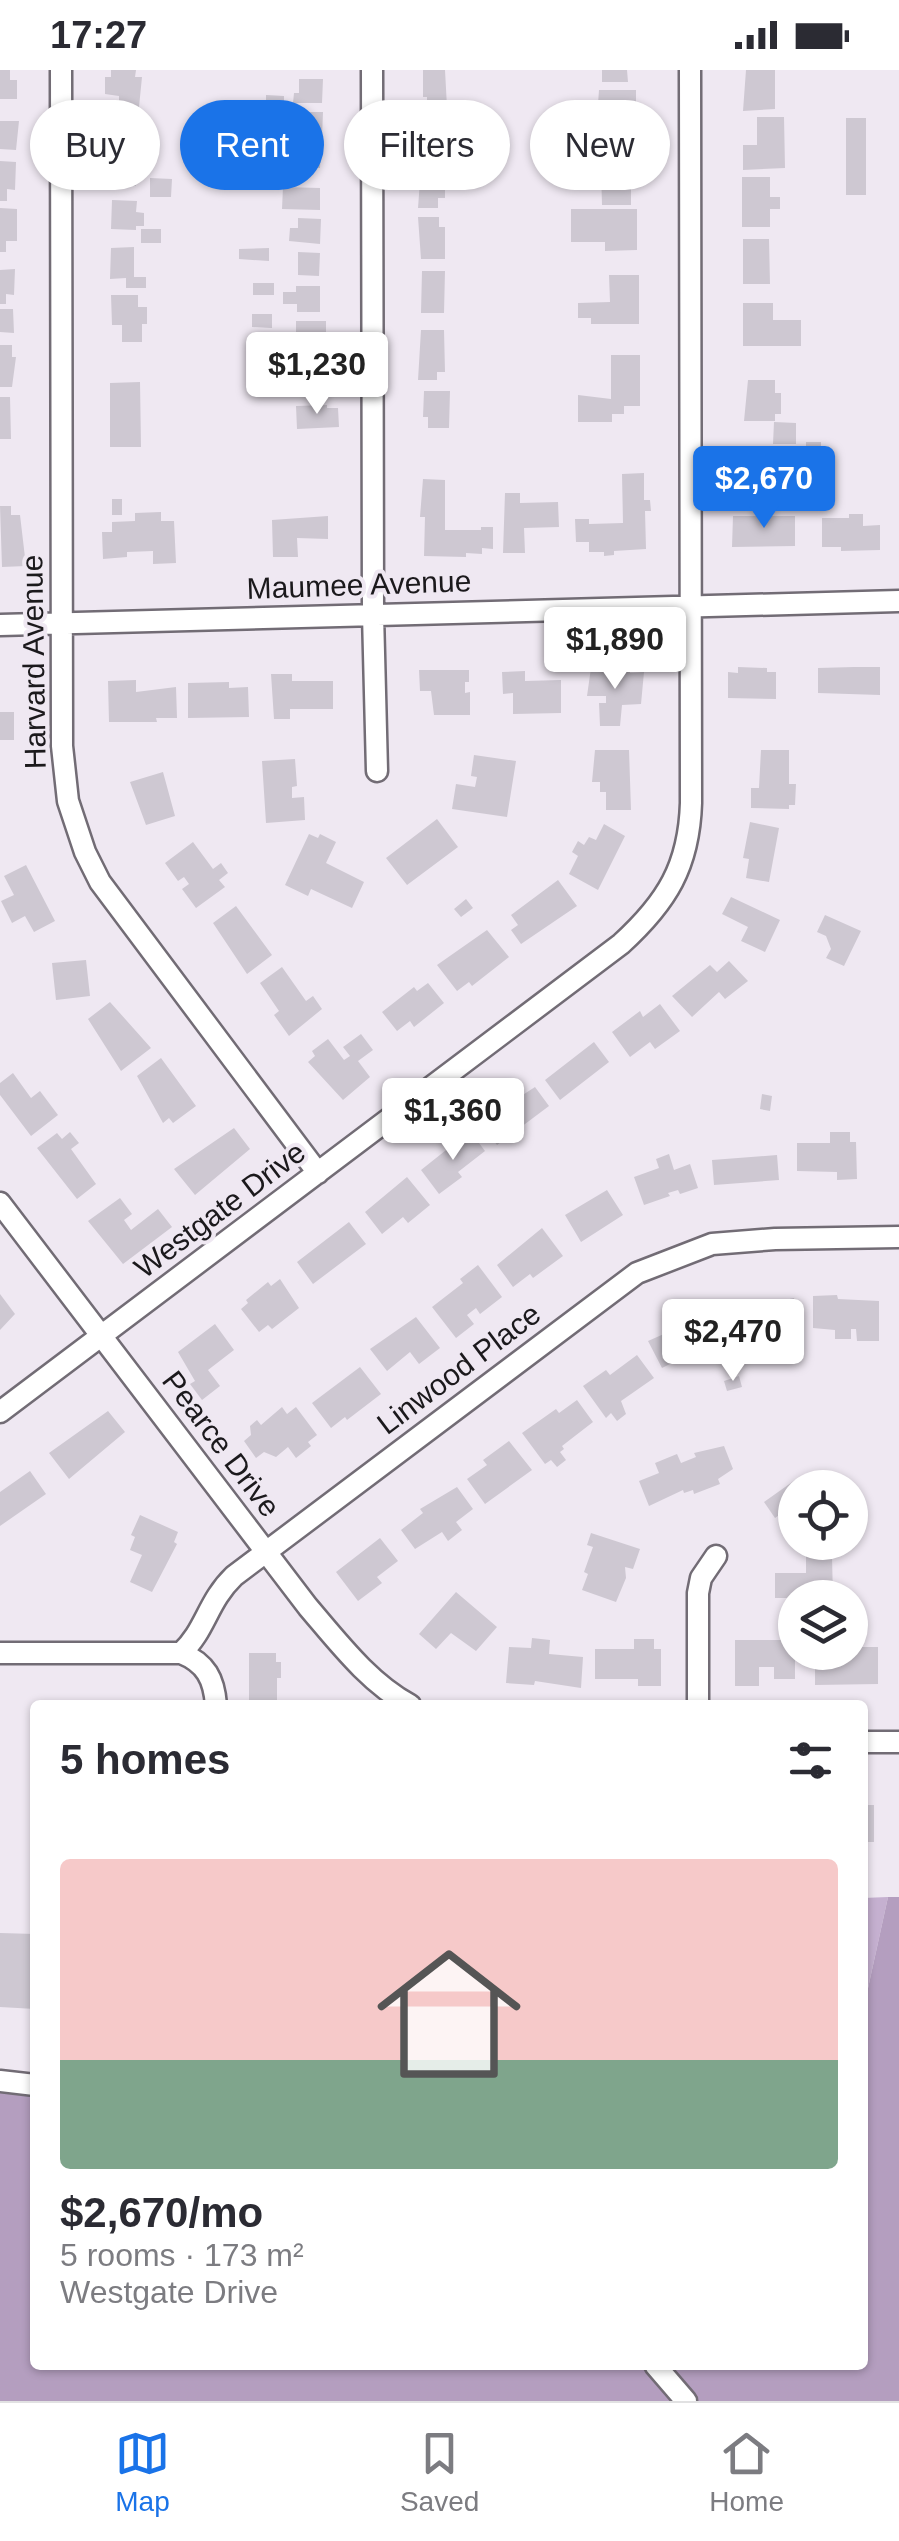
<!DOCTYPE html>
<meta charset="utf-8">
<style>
:root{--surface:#fff;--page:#f2f2f3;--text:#2b2b33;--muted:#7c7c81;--line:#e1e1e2;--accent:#1a73e8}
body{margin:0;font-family:Helvetica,sans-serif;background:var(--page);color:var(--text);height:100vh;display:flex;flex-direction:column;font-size:38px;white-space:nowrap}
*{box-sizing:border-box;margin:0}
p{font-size:32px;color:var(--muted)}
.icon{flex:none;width:55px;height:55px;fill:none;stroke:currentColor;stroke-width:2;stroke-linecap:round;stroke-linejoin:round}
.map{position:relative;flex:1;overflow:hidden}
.details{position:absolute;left:30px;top:1630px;width:838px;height:670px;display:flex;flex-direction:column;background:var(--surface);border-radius:10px;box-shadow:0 2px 8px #0004}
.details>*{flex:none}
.banner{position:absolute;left:30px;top:30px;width:840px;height:90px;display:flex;gap:20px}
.fabs{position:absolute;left:778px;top:1400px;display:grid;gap:20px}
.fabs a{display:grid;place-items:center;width:90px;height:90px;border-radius:50%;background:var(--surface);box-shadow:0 2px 8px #0004;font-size:50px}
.price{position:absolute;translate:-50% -85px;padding:0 22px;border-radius:10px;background:#fff;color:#222;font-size:32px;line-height:65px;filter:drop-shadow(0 2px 5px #0008)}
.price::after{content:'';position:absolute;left:50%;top:60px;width:30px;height:22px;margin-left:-15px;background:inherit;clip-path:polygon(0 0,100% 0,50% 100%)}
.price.on{background:var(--accent);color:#fff}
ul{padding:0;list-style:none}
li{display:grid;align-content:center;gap:20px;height:530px;padding:0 30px}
li span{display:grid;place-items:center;height:310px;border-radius:10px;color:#555}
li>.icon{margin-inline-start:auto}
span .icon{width:180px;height:180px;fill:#fffc;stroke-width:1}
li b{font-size:42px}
h2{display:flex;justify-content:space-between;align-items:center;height:120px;padding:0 30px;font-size:42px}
.pill{padding:0 35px;border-radius:45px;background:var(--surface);box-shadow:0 2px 8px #0004;font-size:35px;line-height:90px}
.pill.on{background:var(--accent);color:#fff}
.status{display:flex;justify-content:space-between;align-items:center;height:70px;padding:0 50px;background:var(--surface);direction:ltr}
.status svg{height:28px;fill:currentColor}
.menu{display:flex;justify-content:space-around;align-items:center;height:140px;border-top:2px solid var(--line);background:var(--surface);font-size:28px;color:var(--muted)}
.menu a{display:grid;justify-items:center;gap:5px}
.menu .on{color:var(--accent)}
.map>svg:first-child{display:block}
.green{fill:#c5b0d0}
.forest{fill:#b49ebf}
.building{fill:#cec8d2}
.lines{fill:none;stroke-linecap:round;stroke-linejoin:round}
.street-casing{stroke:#726c75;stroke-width:25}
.street{stroke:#fff;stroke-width:20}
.labels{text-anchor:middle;stroke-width:8;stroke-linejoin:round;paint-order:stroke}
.street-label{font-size:30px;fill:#1b191c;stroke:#efe8f2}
</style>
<div class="status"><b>17:27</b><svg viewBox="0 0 49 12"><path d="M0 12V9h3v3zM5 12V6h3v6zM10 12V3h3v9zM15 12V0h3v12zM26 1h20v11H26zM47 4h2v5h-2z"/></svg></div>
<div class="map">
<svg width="899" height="2331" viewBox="0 0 899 2331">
<rect width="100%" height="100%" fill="#efe8f2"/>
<path class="green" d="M888,1827L863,1941V1828Z"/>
<path class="forest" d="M888,1827H899V2331H0V2023L35,2025V2295H862L863,1941Z"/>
<path class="building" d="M0,0H10V10H17V29H0Z
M111,0H136L135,7H142L139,37H119V26L105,24V7H111Z
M423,0H445L447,37H427V27H423Z
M602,0H627L628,12H602Z
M746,0H775V39L743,41Z
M299,9H323L322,33H293L294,23H299Z
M599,20H636V50H629L630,76H605L604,62H596Z
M266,25L284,26V39L266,38Z
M112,42H137V71H112Z
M299,42H323L322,67H299Z
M422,45H445L444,78L439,77L438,88H418Z
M757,47H784L785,98L743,100V75H757Z
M846,48H866V125H846Z
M0,51H19L16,80L0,79Z
M263,57L283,58L282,72L263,71Z
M139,69H159V82H139Z
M284,75L321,76L320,98L283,97Z
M636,80V110H631V135H602L601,100L591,99V83Z
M108,87H136V116H112Z
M0,91L16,92L15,120L7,119V131H0Z
M421,97H445V128H438V138H418Z
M245,107H265L264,119H245Z
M742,107H770V127H780V139H770V157H742Z
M150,108L172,109L171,127H150Z
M283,117L320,118V140L282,139Z
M112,130L137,131L136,142L144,143V156H136V160L111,159Z
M0,138L17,139V171H6V182H0Z
M571,139H637V180L605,181V172H571Z
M418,147H439V157H445V189H421Z
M298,148L321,149L320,174L289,171L290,158H298Z
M141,159H161V173H141Z
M743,169H769L770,214H743Z
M134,177V207H146V218H126V208L110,209L111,178Z
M269,178V191L239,189V179Z
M298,182L320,183L319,206L298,205Z
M15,199L14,225L6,224V234H0V200Z
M422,201H445L444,243H421Z
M609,205H639V254H591V248H578V233L610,232Z
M253,213H274V225H253Z
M296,216H320V242H297V234H283V222H296Z
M111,225H138V237H147V254H142V272H122V255H112Z
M743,233H773V250H801V276H743Z
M0,239H13L14,263L0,262Z
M252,244H272V258L252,257Z
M296,251H326V272L296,275Z
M421,260H444L445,302H437V310H418Z
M0,275H12V287H16L12,317H0Z
M319,283V319H297L296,284Z
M611,285H640V336H624V344H612V352H578V325L611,329Z
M748,310H775V323H781V344H775V351H744Z
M140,312L141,377H110V313Z
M424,321H450L449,358H428V347H423Z
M0,327H10L11,369H0Z
M327,335V338H338L339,357L297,359L296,336Z
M774,352L796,353V374H773Z
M806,372H821V383H806Z
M644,403V430H650L651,441H645L646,479L614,481V485L604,486V482H589V472H576L575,449H589V454L623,453L622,404Z
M423,409L445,410V460H481V457H493V479L482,478V484L466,483V487L424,486L425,447H420Z
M505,423H520V433L558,432L559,457L524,458L525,483H503Z
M112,429H122V445H112Z
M0,436H11V445H20L26,496L2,497Z
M161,442V451H174L176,493L153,494V481L127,482V487L103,489L102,462H112V452L135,451V443Z
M849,444H863V456L880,455V480L841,481V477H822V448H849Z
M328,446V469L297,468L298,487H273L272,450Z
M733,446H795V476L732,477Z
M630,597V603L644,602L641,634L622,635L620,656H600L599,633H606V626H587L591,598Z
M738,597L767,598V602H776V629L728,628V602L738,603Z
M854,597H880V625L818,623V598Z
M419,600H469V612H465V623L470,622V645H434L431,621H420Z
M525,601V611L561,610V643L513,644V623L503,624L502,602Z
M271,604H292V611H333V639H290V649H274Z
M136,610V622L176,617L177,648H156L157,652H109L108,611Z
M229,612V618L248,617L249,647L188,648V613Z
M0,642H14V670H0Z
M595,680H629L631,740H606V722H600V712H592Z
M761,680H789V714H796L795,735H789V739L751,738V718H759Z
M474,685L516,691L507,747L452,739L456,714L475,717L477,707L471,706Z
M295,689L297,716L292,717V728L304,727L305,750L266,753L262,691Z
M163,702L175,746L146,755L130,712Z
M437,749L458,777L407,815L386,788Z
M750,752L779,758L769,812L746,808L749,789L743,788Z
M604,754L625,766L598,820L569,804L578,786L572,782L578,771L584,775L589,767L596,770Z
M309,764L318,768L320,764L336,772L326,793L364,812L352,838L311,819L308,826L285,815Z
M193,772L213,799L221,793L228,803L219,810L225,817L196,838L182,819L189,814L184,807L178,811L165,793Z
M26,795L55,851L34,862L25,846L12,853L1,831L14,825L4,806Z
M558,810L577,836L521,874L511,860L518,855L511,845Z
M731,827L780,850L765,882L741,871L748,857L722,844Z
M466,829L473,838L461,847L454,839Z
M236,836L272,885L247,904L213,853Z
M825,845L861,861L844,896L826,888L831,879L826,866L817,862Z
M487,860L509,887L472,916L469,912L457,921L437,895Z
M86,890L90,926L56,930L52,893Z
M729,891L748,911L725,929L719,922L692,947L672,926L710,895L717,902Z
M282,897L306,931L313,926L322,939L289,966L274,945L279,941L260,913Z
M428,913L444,933L414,957L410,951L397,961L382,942L414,917L417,921Z
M110,932L151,978L121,1001L88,949Z
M660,934L680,961L655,979L650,972L630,987L612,962L640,941L643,947Z
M361,964L373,980L358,991L370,1007L343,1030L308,992L315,986L312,981L328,969L344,990L350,986L343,977Z
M594,972L609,992L560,1030L545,1010Z
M161,988L196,1036L173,1053L169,1048L163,1053L137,1006Z
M13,1003L31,1028L40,1021L58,1045L31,1066L0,1025V1013Z
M535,1017L549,1036L497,1075L483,1056L497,1046L495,1043Z
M762,1024L772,1026L770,1041L760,1039Z
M234,1058L250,1079L195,1125L174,1099Z
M470,1061L485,1081L458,1102L462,1107L439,1124L421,1100Z
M70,1062L79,1073L71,1079L96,1114L77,1129L37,1078L57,1063L62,1069Z
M830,1062H850V1072H856L857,1109L837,1110V1102L797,1101V1073H830Z
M669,1084L674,1100L690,1094L698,1118L680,1124L678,1120L668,1123L670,1126L644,1135L634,1107L659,1098L656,1089Z
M777,1085L779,1110L714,1115L712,1090Z
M407,1107L430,1135L408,1153L403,1147L382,1164L365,1142Z
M607,1120L623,1145L581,1172L565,1145Z
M120,1128L132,1144L124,1150L131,1160L158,1139L172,1157L123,1194L88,1151Z
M349,1152L366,1174L313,1214L297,1192Z
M542,1158L563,1186L533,1208L530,1204L513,1217L497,1195Z
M478,1195L502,1227L480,1244L476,1238L467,1245L474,1254L456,1268L432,1237L463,1213L460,1209Z
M280,1209L299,1238L272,1259L268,1255L259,1262L241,1239L248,1233L246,1230L268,1212L271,1216Z
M0,1224L15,1244L0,1260Z
M837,1225L838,1229L879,1231V1271H857L856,1259H851V1269H835V1260L813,1258V1226Z
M794,1228L802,1274L742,1287L736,1257L770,1250L767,1234Z
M710,1238L723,1266L701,1277L704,1283L694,1288L692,1283L662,1298L648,1271L691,1252L690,1249Z
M416,1247L440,1278L419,1294L410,1282L387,1301L370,1279Z
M215,1254L234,1280L208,1300L220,1316L202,1330L190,1314L195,1311L178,1282Z
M637,1285L654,1308L621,1331L626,1344L617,1351L611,1343L606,1348L583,1316L606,1300L610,1305Z
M360,1297L381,1324L347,1350L345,1347L331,1358L312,1333Z
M739,1306L742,1317L727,1321L724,1311Z
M577,1330L593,1352L562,1376L564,1379L560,1382L566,1390L557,1397L551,1390L545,1394L522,1363L556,1339L559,1343Z
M282,1337L287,1344L296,1337L317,1365L308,1372L311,1376L296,1388L288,1377L276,1387L264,1382L256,1388L244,1371L251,1365L250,1356L257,1350L261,1355Z
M108,1341L125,1362L69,1409L49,1383Z
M509,1371L532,1400L485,1434L467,1409L487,1395L483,1390Z
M724,1376L733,1399L718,1409L720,1414L694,1424L693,1420L684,1423L683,1420L649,1436L639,1411L659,1403L655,1393L677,1384L681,1393L696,1387L694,1383Z
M30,1401L46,1424L0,1456V1422Z
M795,1410L800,1418H795V1461L782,1443L775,1448L764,1432Z
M457,1417L473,1439L456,1452L462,1460L448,1471L442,1462L415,1479L401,1460L423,1443L420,1439Z
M140,1445L178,1462L174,1472L177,1474L152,1522L130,1512L142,1485L130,1480L135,1467L131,1465Z
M591,1463L640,1479L633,1499L625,1497L626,1508L616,1532L582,1520L588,1504L584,1502L593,1477L587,1475Z
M380,1468L398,1491L377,1507L382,1513L358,1531L336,1502Z
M806,1486H832L833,1528H775V1503H806Z
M456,1522L497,1557L476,1581L451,1563L436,1579L419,1564Z
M532,1568L550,1570L549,1584L583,1587L581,1618L535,1611L534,1615L506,1613L509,1577L531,1578Z
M634,1569H654V1579H661V1616H638V1609H595V1579H634Z
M735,1570H795V1609H774V1597H759V1616H735Z
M857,1577H878V1614L815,1615V1589L835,1588V1583H857Z
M249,1583H276V1592H281V1608H277V1635H249Z
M862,1735H874V1772H862Z
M0,1863L35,1864V1939L0,1937Z"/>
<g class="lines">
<defs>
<path id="street" d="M61,0L62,676L68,731L85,782L100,812L318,1103
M372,0L373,544L377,701
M0,555L899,531
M0,1133L308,1537C338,1572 369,1613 410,1635
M0,1342L621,874C667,832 689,796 691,733L690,0
M0,1583H181C206,1593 214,1609 216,1635
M181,1583C206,1560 207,1532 234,1506L637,1203L712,1174L775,1169L899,1167
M698,1635V1523L701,1508L716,1486
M862,1672H899
M0,2011L35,2015
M655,2295L686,2331"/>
</defs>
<use href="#street" class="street-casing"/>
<use href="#street" class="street"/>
</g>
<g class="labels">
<g class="street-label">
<text transform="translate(359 515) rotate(-2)" y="10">Maumee Avenue</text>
<text transform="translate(34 592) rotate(-91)" y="10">Harvard Avenue</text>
<text transform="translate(220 1140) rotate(-37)" y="10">Westgate Drive</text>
<text transform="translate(459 1299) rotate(-37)" y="10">Linwood Place</text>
<text transform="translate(221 1374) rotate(53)" y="10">Pearce Drive</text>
</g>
</g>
</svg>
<div class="fabs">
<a><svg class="icon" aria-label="locate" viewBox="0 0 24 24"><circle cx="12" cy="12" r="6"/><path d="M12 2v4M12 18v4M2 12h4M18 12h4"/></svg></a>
<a><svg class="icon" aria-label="layers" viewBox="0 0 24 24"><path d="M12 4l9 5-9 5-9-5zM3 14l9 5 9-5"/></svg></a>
</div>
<b class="price" style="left:317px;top:347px">$1,230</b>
<b class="price on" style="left:764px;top:461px">$2,670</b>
<b class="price" style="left:615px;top:622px">$1,890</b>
<b class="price" style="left:453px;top:1093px">$1,360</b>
<b class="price" style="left:733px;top:1314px">$2,470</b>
<div class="banner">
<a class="pill">Buy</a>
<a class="pill on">Rent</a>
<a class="pill">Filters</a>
<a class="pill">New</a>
</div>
<section class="details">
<h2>5 homes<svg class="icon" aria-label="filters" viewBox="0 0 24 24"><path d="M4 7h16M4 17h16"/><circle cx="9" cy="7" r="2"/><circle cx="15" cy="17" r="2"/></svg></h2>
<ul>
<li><span style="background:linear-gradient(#f6c9c9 65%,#7fa58c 0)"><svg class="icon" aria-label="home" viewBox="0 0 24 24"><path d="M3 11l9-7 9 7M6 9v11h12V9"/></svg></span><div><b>$2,670/mo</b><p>5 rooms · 173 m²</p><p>Westgate Drive</p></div></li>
</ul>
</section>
</div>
<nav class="menu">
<a class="on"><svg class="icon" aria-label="map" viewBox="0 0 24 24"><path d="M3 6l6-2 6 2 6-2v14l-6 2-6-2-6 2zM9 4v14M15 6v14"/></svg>Map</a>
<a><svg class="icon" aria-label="saved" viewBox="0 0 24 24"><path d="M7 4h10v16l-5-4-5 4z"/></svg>Saved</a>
<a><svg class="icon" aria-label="home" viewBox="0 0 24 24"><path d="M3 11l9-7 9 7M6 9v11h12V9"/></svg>Home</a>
</nav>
